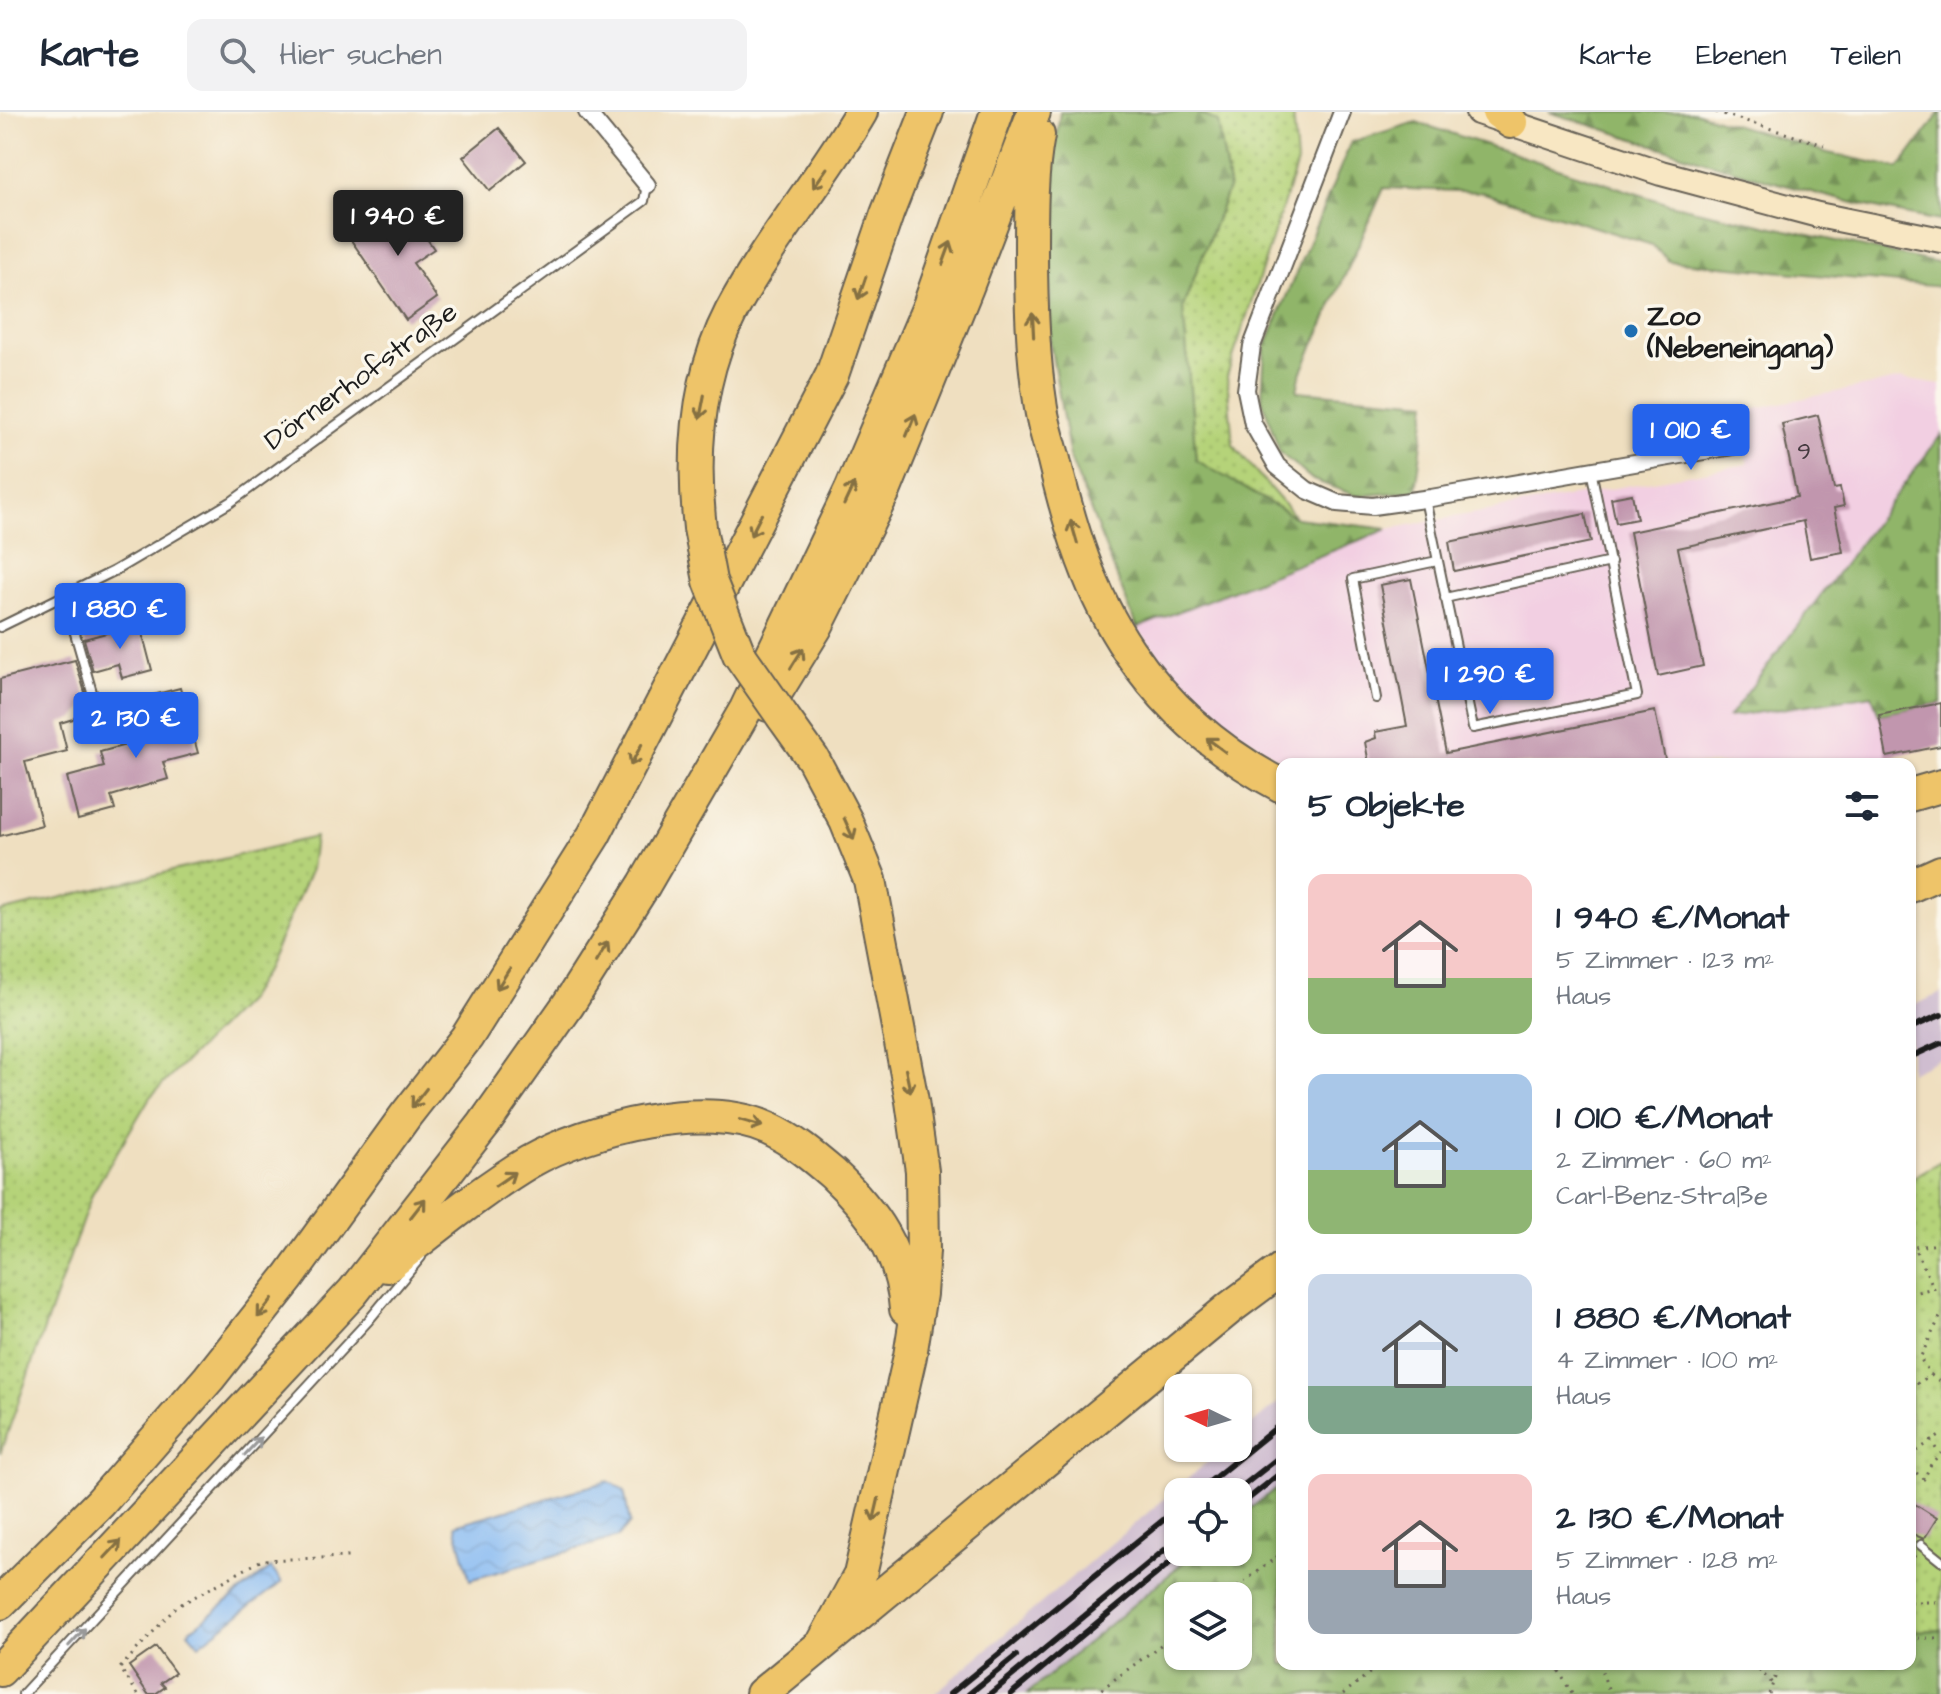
<!DOCTYPE html>
<html lang="de">
<meta charset="utf-8">
<style>
:root{--surface:#fff;--page:#f2f2f3;--text:#1f2937;--muted:#747a83;--line:#e0e1e3;--accent:#2563eb}
body{margin:0;font-family:"Architects Daughter",sans-serif;background:var(--page);color:var(--text);height:100vh;display:flex;flex-direction:column;font-size:30px;white-space:nowrap}
*{box-sizing:border-box;margin:0}
p{font-size:26px;color:var(--muted)}
.icon{flex:none;width:44px;height:44px;fill:none;stroke:currentColor;stroke-width:2;stroke-linecap:round;stroke-linejoin:round}
.map{position:relative;flex:1;overflow:hidden}
.drawer{position:absolute;left:1276px;top:646px;width:640px;height:912px;display:flex;flex-direction:column;background:var(--surface);border-radius:16px;box-shadow:0 2px 6px #0004}
.drawer>*{flex:none}
.needle{width:52px;rotate:275deg}
.tools{position:absolute;left:1164px;top:1262px;display:grid;gap:16px}
.tools a{display:grid;place-items:center;width:88px;height:88px;border-radius:16px;background:var(--surface);box-shadow:0 2px 6px #0004;font-size:40px}
.price{position:absolute;translate:-50% -68px;padding:0 18px;border-radius:8px;background:var(--accent);color:#fff;font-size:26px;line-height:52px;filter:drop-shadow(0 2px 4px #0008)}
.price::after{content:'';position:absolute;left:50%;top:48px;width:24px;height:18px;margin-left:-12px;background:inherit;clip-path:polygon(0 0,100% 0,50% 100%)}
.price.selected{background:#222;color:#fff}
ul{padding:0;list-style:none}
li{display:flex;align-items:center;gap:24px;height:200px;padding:0 32px}
li span{display:grid;place-items:center;flex:none;width:224px;height:160px;border-radius:16px;color:#555}
li>.icon{margin-inline-start:auto}
span .icon{width:96px;height:96px;fill:#fffc;stroke-width:1}
li b{font-size:34px}
h2{display:flex;justify-content:space-between;align-items:center;height:96px;padding:0 32px;font-size:34px}
header{display:flex;align-items:center;gap:48px;box-sizing:border-box;height:112px;padding:0 40px;background:var(--surface);border-bottom:2px solid var(--line)}
header strong{font-size:38px}
nav{display:flex;gap:44px;margin-inline-start:auto;font-size:28px}
.search{width:560px;height:72px;background:var(--page);display:flex;align-items:center;gap:20px;box-sizing:border-box;padding:0 28px;border-radius:16px;color:var(--muted);font-size:30px}
.map>svg:first-child{display:block}
.built{fill:#f2cfe2}
.industrial{fill:#cfbdd0}
.grass{fill:url(#grass-dots);stroke:#68784a;stroke-width:2}
.forest{fill:url(#forest-firs);stroke:#566842;stroke-width:2;fill-rule:evenodd}
.water{fill:url(#water-waves);stroke:#506a88;stroke-width:2}
.building{fill:#c196ae}
.lines{fill:none;stroke-linecap:round;stroke-linejoin:round}
.lane-casing{stroke:#666055;stroke-width:12}
.street-casing{stroke:#666055;stroke-width:20}
.secondary-casing{stroke:#666055;stroke-width:28}
.highway-casing{stroke:#666055;stroke-width:36}
.path{stroke:#666055;stroke-width:3;stroke-dasharray:2 6;stroke-linecap:butt}
.lane{stroke:#fff;stroke-width:8}
.street{stroke:#fff;stroke-width:16}
.secondary{stroke:#f8e7c3;stroke-width:24}
.highway{stroke:#eec469;stroke-width:32}
.rail{stroke:#1c1c1c;stroke-width:6}
.highway-bridge-casing{stroke:#666055;stroke-width:36;stroke-linecap:butt}
.highway-bridge{stroke:#eec469;stroke-width:32}
.oneway{stroke:#857042}
.oneway2{stroke:#999}
.poi-dot{fill:#1f6fb2;stroke:#fbf7ec;stroke-width:3}
.labels{text-anchor:middle;stroke-width:7;stroke-linejoin:round;paint-order:stroke}
.number-label{font-size:24px;fill:#453a40}
.poi-label{font-size:28px;font-weight:bold;fill:#1c1c1c;stroke:#fbf7ec;text-anchor:start}
.street-label{font-size:28px;fill:#1c1c1c;stroke:#fbf7ec}
</style>
<header>
<strong>Karte</strong>
<div class="search"><svg class="icon" aria-label="search" viewBox="0 0 24 24"><circle cx="10" cy="10" r="6"/><path d="M15 15l6 6"/></svg>Hier suchen</div>
<nav><a>Karte</a><a>Ebenen</a><a>Teilen</a></nav>
</header>
<div class="map">
<svg width="1941" height="1582" viewBox="0 0 1941 1582">
<defs>
<pattern id="grass-dots" width="8" height="8" patternUnits="userSpaceOnUse" patternTransform="scale(2)"><rect width="8" height="8" fill="#b5d379"/><path d="M2 2h.1M6 6h.1" fill="none" stroke="#9bb568" stroke-width="1.8" stroke-linecap="round"/></pattern>
<pattern id="forest-firs" width="22" height="20" patternUnits="userSpaceOnUse" patternTransform="scale(2)"><rect width="22" height="20" fill="#90b569"/><path d="M5 1l3.5 6h-7zM16 11l3.5 6h-7z" fill="#759256"/></pattern>
<pattern id="water-waves" width="16" height="10" patternUnits="userSpaceOnUse" patternTransform="scale(2)"><rect width="16" height="10" fill="#85b9f3"/><path d="M0 5q4-4 8 0t8 0" fill="none" stroke="#729ed0"/></pattern>
</defs>
<rect width="100%" height="100%" fill="#fbf7ec"/>
<filter id="ink" filterUnits="userSpaceOnUse"><feTurbulence type="fractalNoise" baseFrequency=".0125" numOctaves="2"/><feDisplacementMap in="SourceGraphic" scale="16" xChannelSelector="R" yChannelSelector="G"/><feConvolveMatrix kernelMatrix="1 2 1 2 8 2 1 2 1" color-interpolation-filters="sRGB"/></filter>
<filter id="wash" filterUnits="userSpaceOnUse"><feTurbulence type="fractalNoise" baseFrequency=".006" numOctaves="4" result="noise"/><feDisplacementMap in="SourceGraphic" scale="32" xChannelSelector="R" yChannelSelector="G"/><feGaussianBlur stdDeviation="1.8" result="paint"/><feColorMatrix in="noise" values="0 0 0 0 0 0 0 0 0 0 0 0 0 0 0 0 0 1.4 0 .05"/><feComposite in="paint" operator="in"/></filter>
<g filter="url(#wash)">
<rect width="100%" height="100%" fill="#efdfc0"/>
<path class="built" d="M1902,267L1941,273V323L1730,604L1873,583L1879,603L1941,591V634L1888,645L1887,652H1285L1197,589L1137,516L1388,417L1748,352L1735,300Z"/>
<path class="industrial" d="M1941,881V946L1910,961V895Z
M1282,1287V1372L1238,1406V1380H1178V1440H1196L1027,1582H934L1224,1336H1238V1324Z"/>
<path class="grass" d="M1197,0H1293L1297,51L1227,264L1233,333L1296,406L1196,349L1183,195L1229,74L1218,11Z
M315,725L311,757L267,856L248,887L150,985L92,1082L0,1342V800Z
M1941,1049V1518L1910,1519V1067Z"/>
<path class="forest" d="M1060,0H1197L1218,10L1229,74L1183,195L1196,348L1296,406L1388,417L1137,516L1070,346L1050,231V73Z
M1549,0H1694L1828,41L1899,56L1941,0V109C1807,86 1678,40 1549,0Z
M1416,10L1669,92L1941,152V175L1669,149L1652,133L1481,80L1384,76L1300,264L1297,279L1427,290L1416,379L1357,384L1313,368L1280,341L1262,287L1265,235L1351,30Z
M1941,323V591L1879,603L1872,583L1729,605Z
M1282,1372V1552H1910V1519L1941,1518V1582H1027L1196,1440H1238V1406ZM1238,1484V1544H1178V1484Z"/>
<path class="water" d="M608,1369L624,1378L630,1411L618,1425L470,1468L455,1413Z
M271,1456L282,1470L199,1533L188,1520Z"/>
<g id="blocks">
<path class="building" d="M499,16L526,49L490,79L463,45Z
M401,89L434,137L413,151L437,186L406,208L351,128Z
M1818,303L1834,377L1840,376L1844,394L1834,396L1843,440L1810,446L1803,409L1678,436L1703,554L1658,564L1630,420L1797,385L1782,312Z
M1632,382L1637,407L1616,411L1611,386Z
M1585,402L1591,430L1454,459L1449,430Z
M1411,467L1446,641L1655,599L1666,652H1369L1365,630L1376,626L1375,620L1407,614L1380,473Z
M140,512L152,558L122,566L118,552L93,559L84,527Z
M75,548L87,587L82,598L73,607L60,611L67,639L25,650L42,713L0,724V567Z
M180,576L198,641L163,650L168,667L111,684L115,698L78,708L67,665L104,655L100,640L163,623L153,583Z
M1941,591V634L1887,645L1879,603Z
M1910,1389L1937,1406L1924,1427L1910,1421Z
M156,1535L175,1561L161,1571L165,1575L155,1582H148L129,1554Z"/>
</g>
</g>
<g filter="url(#ink)">
<use href="#blocks" fill-opacity="0" stroke="#666055" stroke-width="2"/>
<g class="lines">
<defs>
<path id="lane" d="M1425,387L1473,616L1637,583L1591,358
M64,483L102,615
M1445,486L1611,450
M0,515L114,459L231,390L644,89L647,73
M1376,586L1353,467L1437,449
M1921,1433L1941,1449
M23,1582L368,1209L421,1145"/>
<path id="street" d="M587,0L647,73
M1342,0L1252,234L1246,278L1253,312L1277,354L1307,378L1337,391L1373,394L1431,386L1733,334"/>
<path id="secondary" d="M1478,0L1661,61L1818,103L1941,128"/>
<path id="highway" d="M1498,0L1511,10
M1038,23C1031,61 1031,99 1031,138C1031,188 1032,239 1040,289C1042,309 1049,329 1054,348C1070,415 1090,482 1129,539C1168,597 1221,642 1282,674
M700,416C692,344 697,266 731,200C768,130 821,69 861,0
M768,593L816,515L885,377L967,175L1034,0
M783,605L813,647L846,709L870,768L912,989L922,1059L923,1139L920,1182L910,1244L860,1463L823,1531
M1910,683L1941,674
M1910,774L1941,760
M387,1154C433,1119 479,1080 529,1050C588,1016 705,987 769,1017C793,1028 813,1045 833,1062C873,1099 902,1141 906,1197
M0,1491L100,1391L209,1266L289,1165L406,1003L467,925L594,723L832,263L887,102L927,0
M0,1558L353,1180L484,1012L568,893L644,773L746,597L851,378L929,194L997,0
M762,1582L1231,1195L1282,1157"/>
</defs>
<use href="#lane" class="lane-casing"/>
<use href="#street" class="street-casing"/>
<use href="#secondary" class="secondary-casing"/>
<use href="#highway" class="highway-casing"/>
<path class="path" d="M1716,0L1824,33
M1941,1132L1914,1135L1934,1176L1941,1174
M1910,1182L1933,1176
M1931,1263L1941,1270
M1910,1276L1931,1263L1920,1246L1941,1203
M1931,1328L1939,1342
M1910,1343L1941,1323
M1910,1356L1924,1367L1931,1352L1941,1341
M1910,1452L1915,1443
M1225,1484L1282,1441
M1910,1490H1941
M1910,1526H1941
M1555,1552L1572,1582
M1599,1552L1610,1582
M1753,1552L1773,1572
M138,1582L120,1556L176,1495L262,1448L348,1445
M1095,1582L1178,1520
M1343,1582L1381,1552
M1769,1582L1780,1552"/>
<use href="#lane" class="lane"/>
<use href="#street" class="street"/>
<use href="#secondary" class="secondary"/>
<use href="#highway" class="highway"/>
<path class="rail" d="M1910,916L1941,903
M1910,945L1941,931
M1197,1380L1282,1311
M1235,1380L1282,1343
M1238,1395L1282,1360
M950,1582L1178,1396
M969,1582L1016,1544
M990,1582L1178,1427
M1011,1582L1183,1440"/>
<defs>
<path id="highway-bridge" d="M700,416L710,469L739,542L783,605"/>
</defs>
<use href="#highway-bridge" class="highway-bridge-casing"/>
<use href="#highway-bridge" class="highway-bridge"/>
</g>
<defs><path id="oneway-shaft" d="M-6 0H5M1.5-3L5.5 0L1.5 3" fill="none" stroke-width="1.6" stroke-linecap="round" stroke-linejoin="round" transform="scale(2)"/></defs>
<g class="oneway">
<use href="#oneway-shaft" transform="translate(820 66) rotate(125)"/>
<use href="#oneway-shaft" transform="translate(947 141) rotate(-70)"/>
<use href="#oneway-shaft" transform="translate(862 176) rotate(109)"/>
<use href="#oneway-shaft" transform="translate(1033 213) rotate(-93)"/>
<use href="#oneway-shaft" transform="translate(702 295) rotate(101)"/>
<use href="#oneway-shaft" transform="translate(911 313) rotate(-68)"/>
<use href="#oneway-shaft" transform="translate(849 382) rotate(-65)"/>
<use href="#oneway-shaft" transform="translate(756 413) rotate(117)"/>
<use href="#oneway-shaft" transform="translate(1074 420) rotate(-106)"/>
<use href="#oneway-shaft" transform="translate(797 546) rotate(-58)"/>
<use href="#oneway-shaft" transform="translate(1216 633) rotate(-143)"/>
<use href="#oneway-shaft" transform="translate(636 643) rotate(118)"/>
<use href="#oneway-shaft" transform="translate(849 717) rotate(66)"/>
<use href="#oneway-shaft" transform="translate(602 840) rotate(-58)"/>
<use href="#oneway-shaft" transform="translate(503 867) rotate(122)"/>
<use href="#oneway-shaft" transform="translate(908 969) rotate(78)"/>
<use href="#oneway-shaft" transform="translate(419 986) rotate(128)"/>
<use href="#oneway-shaft" transform="translate(751 1011) rotate(16)"/>
<use href="#oneway-shaft" transform="translate(505 1067) rotate(-35)"/>
<use href="#oneway-shaft" transform="translate(418 1096) rotate(-52)"/>
<use href="#oneway-shaft" transform="translate(265 1196) rotate(128)"/>
<use href="#oneway-shaft" transform="translate(876 1398) rotate(103)"/>
<use href="#oneway-shaft" transform="translate(113 1437) rotate(-47)"/>
</g>
<g class="oneway2">
<use href="#oneway-shaft" transform="translate(253 1334) rotate(-47)"/>
<use href="#oneway-shaft" transform="translate(77 1525) rotate(-47)"/>
</g>
</g>
<circle class="poi-dot" cx="1631" cy="219" r="8"/>
<g class="labels">
<g class="number-label">
<text x="1804" y="347">9</text>
</g>
<g class="poi-label">
<text x="1647" y="213">Zoo<tspan x="1647" dy="32">(Nebeneingang)</tspan></text>
</g>
<g class="street-label">
<text transform="translate(360 263) rotate(-36)" y="10">Dörnerhofstraße</text>
</g>
</g>
</svg>
<div class="tools">
<a><svg class="needle" viewBox="-14 -14 28 28"><path d="M0-13l5 13h-10z" fill="#e53935"/><path d="M0 13l5-13h-10z" fill="#747a83"/></svg></a>
<a><svg class="icon" aria-label="locate" viewBox="0 0 24 24"><circle cx="12" cy="12" r="6"/><path d="M12 2v4M12 18v4M2 12h4M18 12h4"/></svg></a>
<a><svg class="icon" aria-label="layers" viewBox="0 0 24 24"><path d="M12 4l9 5-9 5-9-5zM3 14l9 5 9-5"/></svg></a>
</div>
<b class="price selected" style="left:398px;top:146px">1 940 €</b>
<b class="price" style="left:1691px;top:360px">1 010 €</b>
<b class="price" style="left:120px;top:539px">1 880 €</b>
<b class="price" style="left:1490px;top:604px">1 290 €</b>
<b class="price" style="left:136px;top:648px">2 130 €</b>
<section class="drawer">
<h2>5 Objekte<svg class="icon" aria-label="filters" viewBox="0 0 24 24"><path d="M4 7h16M4 17h16"/><circle cx="9" cy="7" r="2"/><circle cx="15" cy="17" r="2"/></svg></h2>
<ul>
<li><span style="background:linear-gradient(#f6c9c9 65%,#8fb573 0)"><svg class="icon" aria-label="home" viewBox="0 0 24 24"><path d="M3 11l9-7 9 7M6 9v11h12V9"/></svg></span><div><b>1 940 €/Monat</b><p>5 Zimmer · 123 m²</p><p>Haus</p></div></li>
<li><span style="background:linear-gradient(#a9c7e8 60%,#8fb573 0)"><svg class="icon" aria-label="home" viewBox="0 0 24 24"><path d="M3 11l9-7 9 7M6 9v11h12V9"/></svg></span><div><b>1 010 €/Monat</b><p>2 Zimmer · 60 m²</p><p>Carl-Benz-Straße</p></div></li>
<li><span style="background:linear-gradient(#c9d6e8 70%,#7fa58c 0)"><svg class="icon" aria-label="home" viewBox="0 0 24 24"><path d="M3 11l9-7 9 7M6 9v11h12V9"/></svg></span><div><b>1 880 €/Monat</b><p>4 Zimmer · 100 m²</p><p>Haus</p></div></li>
<li><span style="background:linear-gradient(#f6c9c9 60%,#9aa5b1 0)"><svg class="icon" aria-label="home" viewBox="0 0 24 24"><path d="M3 11l9-7 9 7M6 9v11h12V9"/></svg></span><div><b>2 130 €/Monat</b><p>5 Zimmer · 128 m²</p><p>Haus</p></div></li>
</ul>
</section>
</div>
